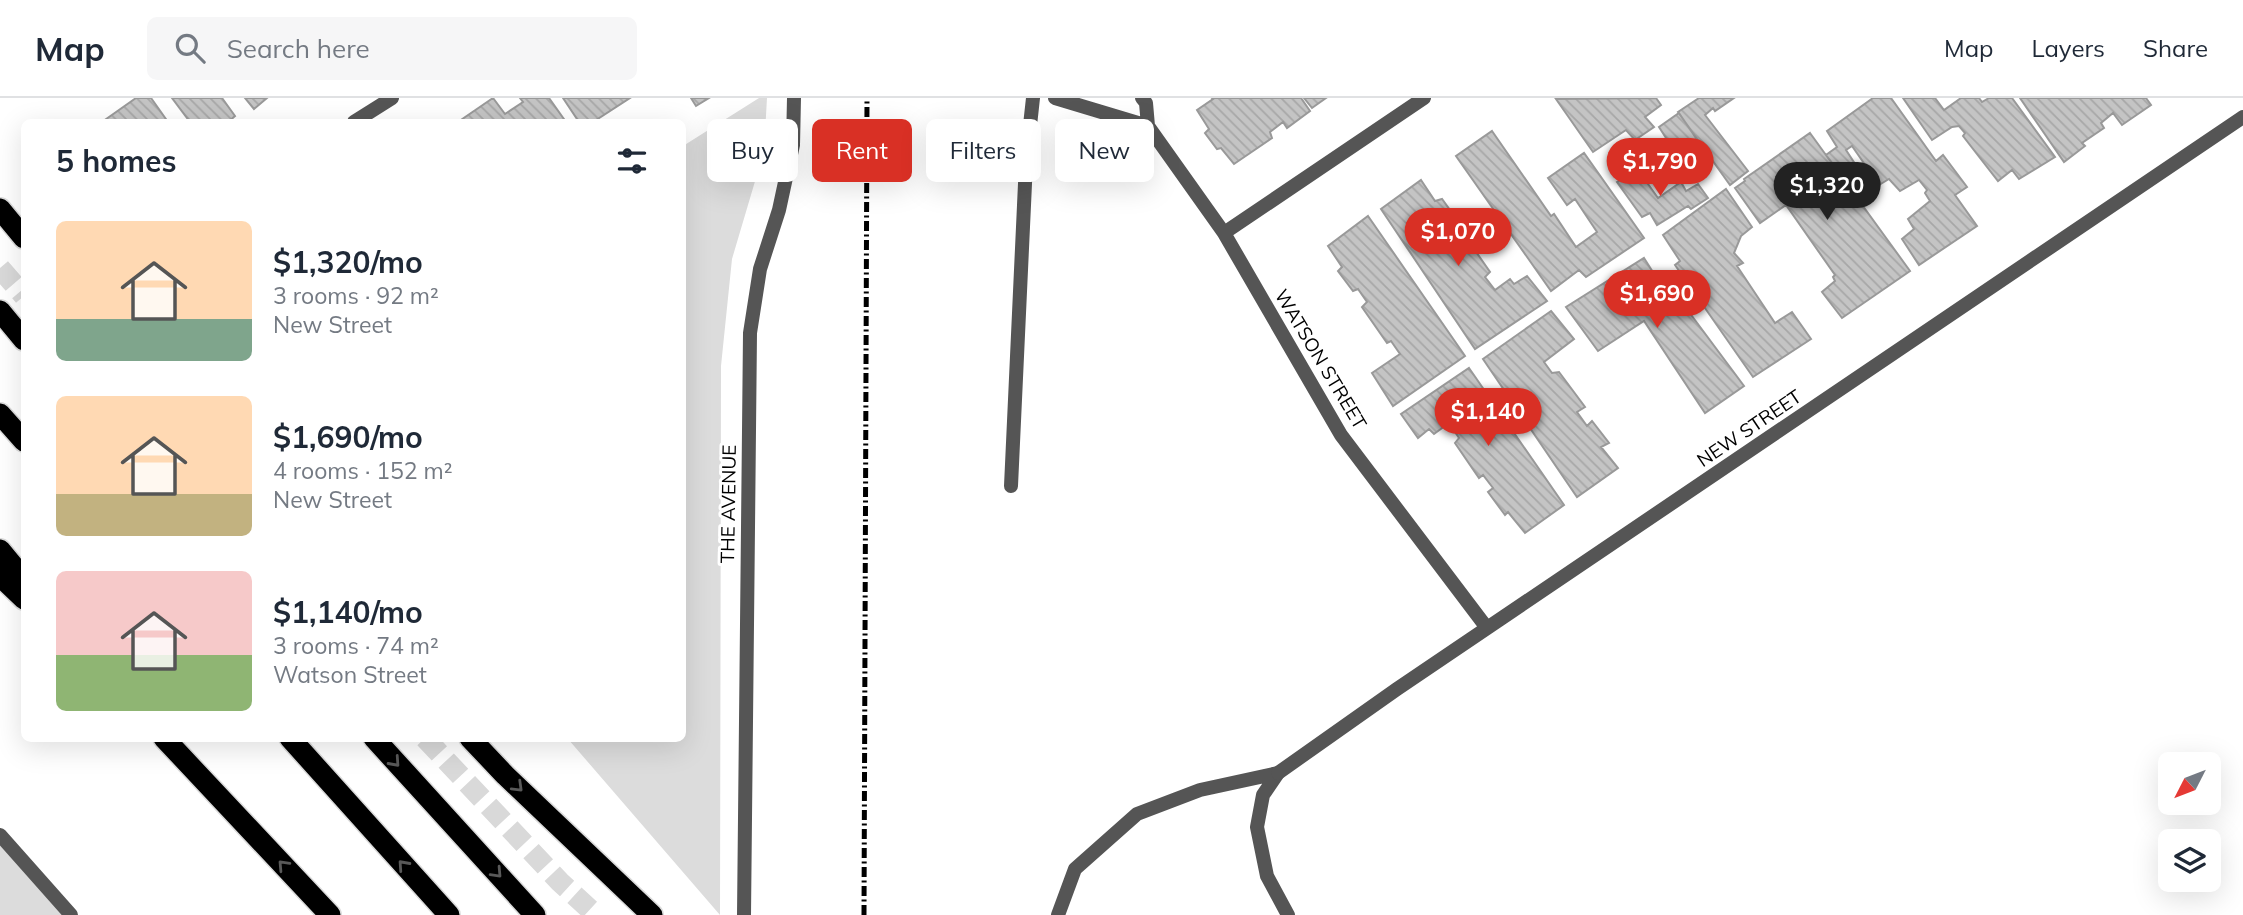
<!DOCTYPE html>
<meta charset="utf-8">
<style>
:root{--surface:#fff;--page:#f6f6f7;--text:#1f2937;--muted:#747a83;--line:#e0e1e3;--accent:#d93025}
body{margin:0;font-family:Mulish,sans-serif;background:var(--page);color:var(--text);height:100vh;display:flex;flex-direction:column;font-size:26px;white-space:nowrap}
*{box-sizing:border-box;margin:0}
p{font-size:23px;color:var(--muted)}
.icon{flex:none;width:38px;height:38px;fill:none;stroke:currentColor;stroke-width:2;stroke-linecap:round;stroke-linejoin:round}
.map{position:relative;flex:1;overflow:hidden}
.details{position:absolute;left:21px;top:21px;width:665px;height:623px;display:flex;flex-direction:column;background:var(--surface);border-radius:10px;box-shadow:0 7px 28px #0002}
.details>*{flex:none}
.guide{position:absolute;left:707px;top:21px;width:665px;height:63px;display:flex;gap:14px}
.needle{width:46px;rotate:228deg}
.buttons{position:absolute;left:2158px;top:654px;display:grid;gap:14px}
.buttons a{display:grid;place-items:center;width:63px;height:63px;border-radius:10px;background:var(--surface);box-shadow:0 7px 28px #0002;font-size:35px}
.price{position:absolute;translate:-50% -60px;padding:0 16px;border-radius:24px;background:var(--accent);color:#fff;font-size:23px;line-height:46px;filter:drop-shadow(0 2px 4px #0008)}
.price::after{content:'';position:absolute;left:50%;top:42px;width:21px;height:16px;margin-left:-10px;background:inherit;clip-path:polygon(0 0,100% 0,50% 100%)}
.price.selected{background:#222;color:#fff}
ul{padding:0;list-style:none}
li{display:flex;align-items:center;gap:21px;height:175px;padding:0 35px}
li span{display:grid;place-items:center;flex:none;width:196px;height:140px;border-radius:10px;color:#555}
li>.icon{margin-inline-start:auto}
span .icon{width:84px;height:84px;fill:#fffc;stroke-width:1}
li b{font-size:30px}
h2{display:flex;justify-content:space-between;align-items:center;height:84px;padding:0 35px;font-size:30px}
.tag{padding:0 24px;border-radius:10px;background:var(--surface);box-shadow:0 7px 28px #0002;font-size:24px;line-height:63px}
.tag.selected{background:var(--accent);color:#fff}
header{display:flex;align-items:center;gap:42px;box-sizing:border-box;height:98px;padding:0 35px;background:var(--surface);border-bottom:2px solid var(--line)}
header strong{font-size:33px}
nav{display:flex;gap:38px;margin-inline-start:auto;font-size:24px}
.search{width:490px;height:63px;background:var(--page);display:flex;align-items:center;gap:18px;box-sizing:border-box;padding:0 24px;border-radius:10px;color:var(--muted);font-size:26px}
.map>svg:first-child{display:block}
.park{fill:#dcdcdc}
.building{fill:url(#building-back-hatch);stroke:#999;stroke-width:2}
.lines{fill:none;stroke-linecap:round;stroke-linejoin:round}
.highway-tunnel{stroke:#d9d9d9;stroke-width:21;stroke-dasharray:21 10;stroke-linecap:butt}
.highway-casing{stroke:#dbdbdb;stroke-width:24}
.lane{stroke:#555;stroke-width:14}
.street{stroke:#555;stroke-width:14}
.highway{stroke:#000;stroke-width:21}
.rail{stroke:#000;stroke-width:5;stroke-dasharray:10 3.5 2 3.5;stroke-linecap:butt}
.oneway{stroke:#595959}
.labels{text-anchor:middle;stroke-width:6;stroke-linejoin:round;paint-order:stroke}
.street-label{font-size:19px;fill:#000;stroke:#fff}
</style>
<header>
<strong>Map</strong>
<div class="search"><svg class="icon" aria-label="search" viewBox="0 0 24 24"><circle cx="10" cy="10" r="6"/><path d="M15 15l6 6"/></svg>Search here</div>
<nav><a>Map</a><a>Layers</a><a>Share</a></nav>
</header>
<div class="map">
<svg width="2243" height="817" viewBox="0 0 2243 817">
<defs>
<pattern id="building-back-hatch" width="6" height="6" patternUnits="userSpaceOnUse" patternTransform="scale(1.75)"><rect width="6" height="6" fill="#c4c4c4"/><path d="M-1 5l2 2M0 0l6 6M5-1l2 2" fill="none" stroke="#a7a7a7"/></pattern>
</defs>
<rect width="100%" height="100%" fill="#fff"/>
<path class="park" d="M759,0H767L764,53L732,161L721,268L720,817L568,641L682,640L683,48Z
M0,737L71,817H0Z"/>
<path class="building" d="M136,0H151L168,24H102Z
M172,0H222L235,18L228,24H190Z
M245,0H267L254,11Z
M493,0L505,16L523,4L520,0H549L566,24H458Z
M563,0H630L593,24H579Z
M691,0H709L696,8Z
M1212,0H1301L1310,13L1287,30L1283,24L1270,34L1272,40L1234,66L1221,50L1217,51L1205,35L1209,31L1197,12L1213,1Z
M1304,0H1326L1312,10Z
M1656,0L1661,7L1645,19L1654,29L1635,42L1626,32L1593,54L1556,1Z
M1699,0H1734L1715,13L1713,10L1705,17L1748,73L1730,87L1678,14Z
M1873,0H1891L1936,63L1943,57L1967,89L1955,97L1977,128L1919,167L1902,141L1914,131L1908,121L1930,103L1925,95L1927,92L1919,82L1900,93L1889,81L1879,87L1852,48L1846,52L1861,75L1847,84L1826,57L1837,49L1827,33Z
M1903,0H1935L1944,12L1961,0H1979L1982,4L1989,0H2012L2055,59L2019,81L2012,72L1998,83L1963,38L1965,35L1959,28L1952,29L1932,42Z
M2020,0H2146L2151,7L2122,27L2113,15L2101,25L2104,30L2082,45L2085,48L2064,64Z
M1679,15L1704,52L1682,65L1659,29Z
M1492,33L1551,118L1554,116L1576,149L1597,134L1575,101L1567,107L1548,80L1584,55L1644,140L1586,179L1579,172L1551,193L1456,58Z
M1810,35L1910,173L1842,220L1822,194L1835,183L1833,179L1835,177L1786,107L1760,125L1735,90L1745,83L1744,81Z
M1638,72L1658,100L1681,84L1686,93L1698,86L1708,100L1691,111L1688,108L1657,127L1650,115L1642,119L1617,84Z
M1421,82L1435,103L1442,101L1458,123L1451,129L1461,141L1465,138L1490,174L1485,179L1495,192L1510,181L1514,186L1527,178L1547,203L1475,251L1381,111Z
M1726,91L1752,129L1741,138L1734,155L1743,165L1737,168L1775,225L1792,214L1811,241L1753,279L1675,167L1680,163L1663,137Z
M1368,118L1465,258L1393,308L1372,275L1400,256L1391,243L1387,245L1362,209L1367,204L1358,191L1353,193L1338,173L1342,169L1328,148Z
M1644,160L1670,201L1677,198L1744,288L1705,315L1644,223L1598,253L1566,209Z
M1551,213L1574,241L1544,264L1552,275L1559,274L1585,309L1577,314L1587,328L1592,323L1609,345L1601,349L1618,370L1577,399L1483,261Z
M1469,270L1564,407L1525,435L1508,414L1505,417L1488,394L1493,390L1483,377L1479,380L1455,345L1459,340L1449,325L1434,336L1429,331L1418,340L1401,316Z"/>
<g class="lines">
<path class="highway-tunnel" d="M0,170L24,198
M425,640L560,784L596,817"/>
<defs>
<path id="highway" d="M0,111L24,140
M0,213L24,242
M0,316L24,343
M0,452L24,481
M0,478L24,501
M164,640L330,817
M290,640L449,817
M374,640L535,817
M470,640L505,677L652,817"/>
</defs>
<use href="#highway" class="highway-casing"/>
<path class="lane" d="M1011,388L1026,64
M1278,675L1263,697L1257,729L1267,778L1288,817
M1058,817L1075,771L1137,716L1200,692L1278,675"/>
<path class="street" d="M1055,0L1148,28
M1142,0L1146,5L1148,28L1224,135L1341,337L1487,530
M354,24L392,0
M1026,64L1033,0
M1224,135L1424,0
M1278,675L1397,591L2243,19
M0,737L71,817
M744,817L750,235L760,171L779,112L793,47L794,0"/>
<use href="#highway" class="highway"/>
<path class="rail" d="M864,817L867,0"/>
</g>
<defs><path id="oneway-chevron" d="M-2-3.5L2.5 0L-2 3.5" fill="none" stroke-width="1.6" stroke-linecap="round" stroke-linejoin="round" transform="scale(1.75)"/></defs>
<g class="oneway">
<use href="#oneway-chevron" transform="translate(395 664) rotate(48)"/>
<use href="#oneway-chevron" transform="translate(518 689) rotate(44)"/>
<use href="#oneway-chevron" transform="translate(283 767) rotate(-133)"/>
<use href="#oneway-chevron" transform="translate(403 767) rotate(-132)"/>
<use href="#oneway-chevron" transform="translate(497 775) rotate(47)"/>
</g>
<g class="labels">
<g class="street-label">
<text transform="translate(1321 261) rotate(59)" y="7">WATSON STREET</text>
<text transform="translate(1749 330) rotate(-34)" y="7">NEW STREET</text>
<text transform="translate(728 406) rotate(-89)" y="7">THE AVENUE</text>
</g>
</g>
</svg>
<div class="buttons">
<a><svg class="needle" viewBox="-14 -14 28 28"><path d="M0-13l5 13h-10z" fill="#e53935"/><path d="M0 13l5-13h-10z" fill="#747a83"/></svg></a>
<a><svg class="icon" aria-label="layers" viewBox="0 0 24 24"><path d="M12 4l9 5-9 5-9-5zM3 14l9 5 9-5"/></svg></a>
</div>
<b class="price" style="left:1660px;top:100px">$1,790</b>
<b class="price selected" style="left:1827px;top:124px">$1,320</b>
<b class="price" style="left:1458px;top:170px">$1,070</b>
<b class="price" style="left:1657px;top:232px">$1,690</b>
<b class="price" style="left:1488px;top:350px">$1,140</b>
<div class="guide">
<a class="tag">Buy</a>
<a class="tag selected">Rent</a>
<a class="tag">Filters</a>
<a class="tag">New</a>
</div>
<section class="details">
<h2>5 homes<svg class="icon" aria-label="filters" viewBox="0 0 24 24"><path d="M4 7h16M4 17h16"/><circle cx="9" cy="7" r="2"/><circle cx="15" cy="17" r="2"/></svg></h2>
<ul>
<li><span style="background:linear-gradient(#ffd9b3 70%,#7fa58c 0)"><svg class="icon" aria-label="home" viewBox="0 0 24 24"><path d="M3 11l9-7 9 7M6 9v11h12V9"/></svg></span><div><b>$1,320/mo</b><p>3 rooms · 92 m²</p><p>New Street</p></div></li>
<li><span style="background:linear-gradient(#ffd9b3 70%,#c2b280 0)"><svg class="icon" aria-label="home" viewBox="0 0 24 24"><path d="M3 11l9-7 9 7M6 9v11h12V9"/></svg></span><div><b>$1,690/mo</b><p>4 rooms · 152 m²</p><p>New Street</p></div></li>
<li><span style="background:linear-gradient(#f6c9c9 60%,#8fb573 0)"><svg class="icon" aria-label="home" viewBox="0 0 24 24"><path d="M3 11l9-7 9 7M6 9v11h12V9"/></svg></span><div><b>$1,140/mo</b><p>3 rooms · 74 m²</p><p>Watson Street</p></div></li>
</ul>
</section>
</div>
